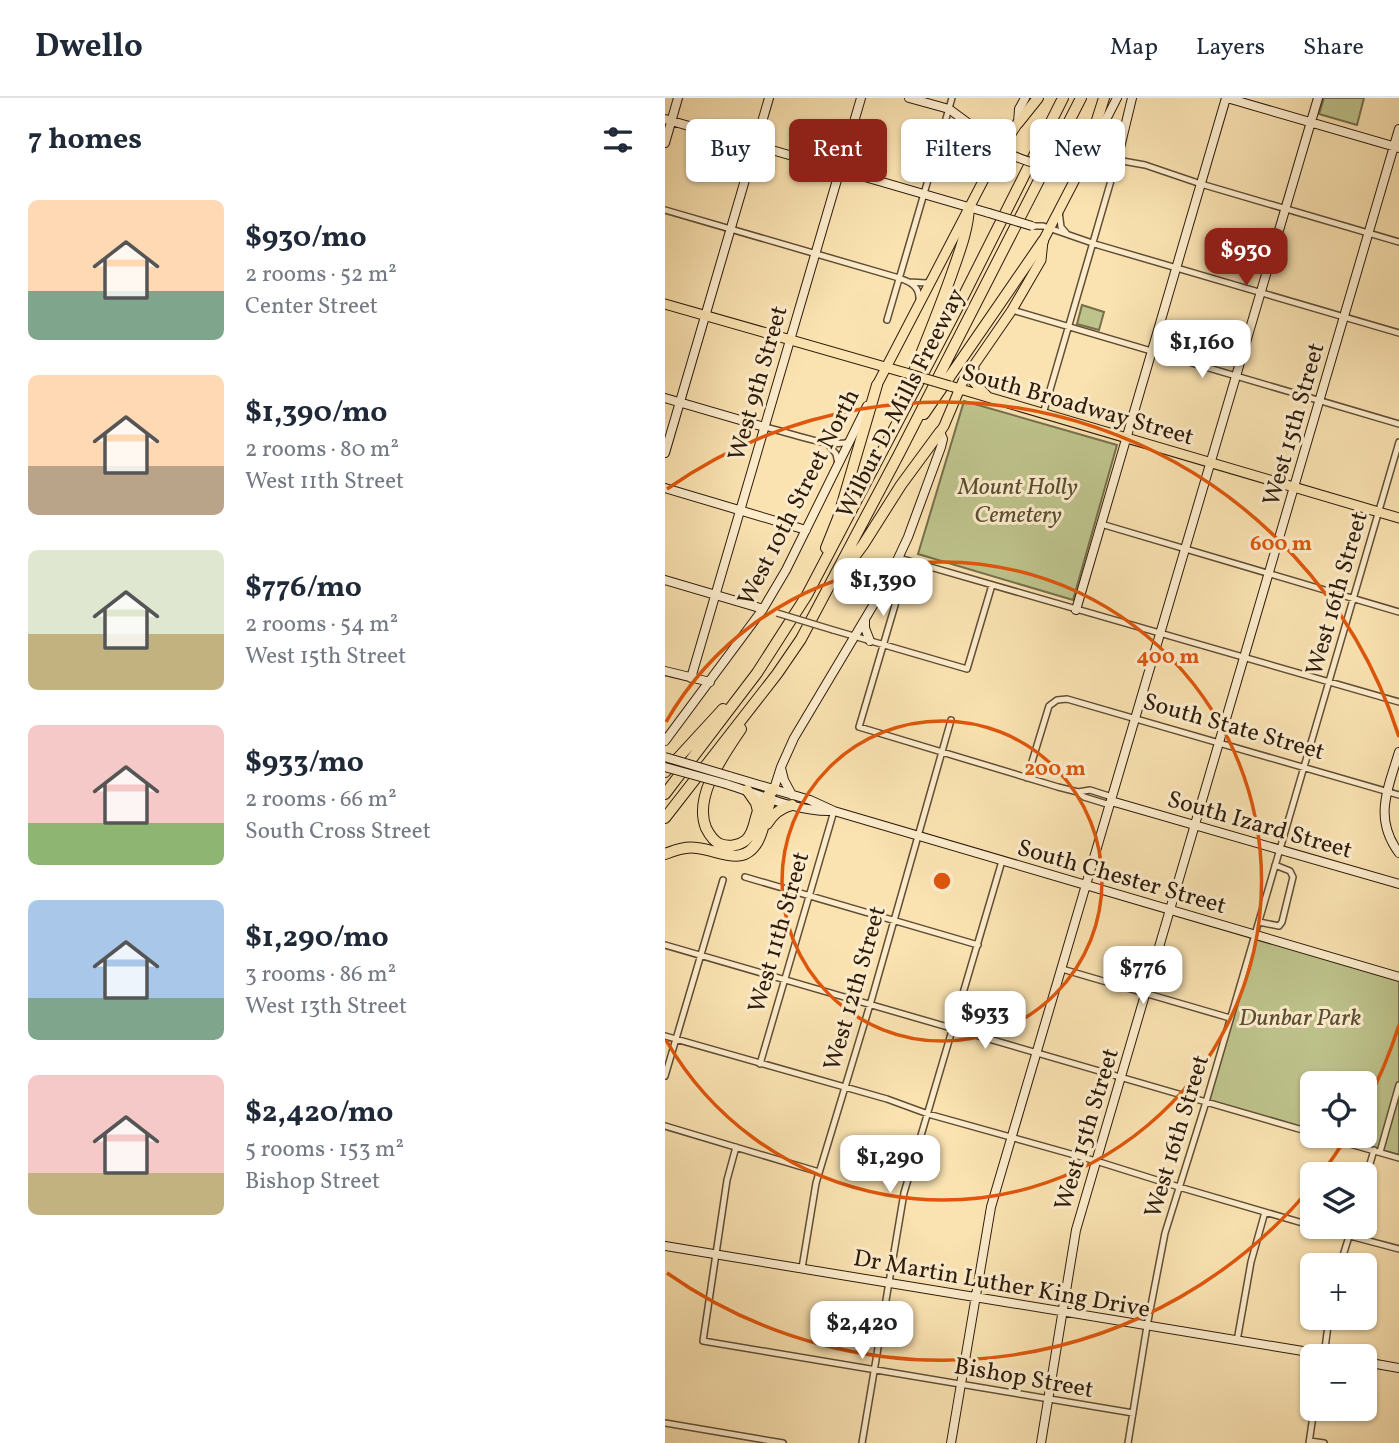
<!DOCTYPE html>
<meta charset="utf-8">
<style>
:root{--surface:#fff;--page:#f6f6f7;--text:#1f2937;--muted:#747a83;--line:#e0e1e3;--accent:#8f2418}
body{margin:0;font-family:Vollkorn,serif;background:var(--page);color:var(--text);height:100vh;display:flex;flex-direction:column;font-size:26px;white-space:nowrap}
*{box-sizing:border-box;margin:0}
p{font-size:23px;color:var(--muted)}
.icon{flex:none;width:38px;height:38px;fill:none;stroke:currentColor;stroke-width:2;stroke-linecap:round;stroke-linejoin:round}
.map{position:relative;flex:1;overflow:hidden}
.drawer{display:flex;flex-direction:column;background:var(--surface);width:665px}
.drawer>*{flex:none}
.top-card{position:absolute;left:21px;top:21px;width:607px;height:63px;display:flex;gap:14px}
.controls{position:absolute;left:635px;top:973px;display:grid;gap:14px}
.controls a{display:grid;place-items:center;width:77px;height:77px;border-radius:10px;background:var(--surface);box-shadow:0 2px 5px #0004;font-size:35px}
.price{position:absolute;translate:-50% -60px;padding:0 16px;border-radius:14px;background:#fff;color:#222;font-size:23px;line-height:46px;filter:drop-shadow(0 2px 4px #0008)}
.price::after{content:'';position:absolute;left:50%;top:42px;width:21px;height:16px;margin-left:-10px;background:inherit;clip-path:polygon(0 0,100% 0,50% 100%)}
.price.on{background:var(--accent);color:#fff}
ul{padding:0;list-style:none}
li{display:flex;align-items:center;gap:21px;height:175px;padding:0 28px}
li span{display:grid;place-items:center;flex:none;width:196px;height:140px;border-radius:10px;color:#555}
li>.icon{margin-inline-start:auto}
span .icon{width:84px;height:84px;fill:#fffc;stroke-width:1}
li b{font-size:30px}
h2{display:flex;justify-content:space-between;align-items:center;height:84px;padding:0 28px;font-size:30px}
.pill{padding:0 24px;border-radius:10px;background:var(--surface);box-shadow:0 2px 5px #0004;font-size:24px;line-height:63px}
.pill.on{background:var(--accent);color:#fff}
header{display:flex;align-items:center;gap:42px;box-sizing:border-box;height:98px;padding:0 35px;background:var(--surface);border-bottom:2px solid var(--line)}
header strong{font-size:33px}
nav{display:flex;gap:38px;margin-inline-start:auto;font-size:24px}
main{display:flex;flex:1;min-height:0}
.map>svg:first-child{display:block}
.green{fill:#bec38c;stroke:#766f4c;stroke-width:2}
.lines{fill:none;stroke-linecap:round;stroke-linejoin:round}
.street-casing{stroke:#604d35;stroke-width:8}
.secondary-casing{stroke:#2d1b0c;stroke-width:10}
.primary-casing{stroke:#2d1b0c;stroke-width:11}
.highway-casing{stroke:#2d1b0c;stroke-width:12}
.street{stroke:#fceccc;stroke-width:5}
.secondary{stroke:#fceccc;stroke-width:8}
.primary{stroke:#fae2b1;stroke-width:9}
.highway{stroke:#fae2b1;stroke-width:10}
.street-bridge-casing{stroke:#604d35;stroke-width:8;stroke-linecap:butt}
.secondary-bridge-casing{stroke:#2d1b0c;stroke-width:10;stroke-linecap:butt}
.primary-bridge-casing{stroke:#2d1b0c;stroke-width:11;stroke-linecap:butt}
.street-bridge{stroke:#fceccc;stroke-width:5}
.secondary-bridge{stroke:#fceccc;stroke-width:8}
.primary-bridge{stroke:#fae2b1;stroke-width:9}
.ring{fill:none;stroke:#df560c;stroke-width:3.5}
.labels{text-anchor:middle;stroke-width:6;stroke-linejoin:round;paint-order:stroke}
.street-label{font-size:24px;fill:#2d1b0c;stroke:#fceccc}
.park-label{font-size:24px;font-style:italic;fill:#584d32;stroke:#fceccc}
.centre{fill:#df560c;stroke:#fceccc;stroke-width:3.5}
.ring-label{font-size:21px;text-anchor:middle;font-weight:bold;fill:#df560c;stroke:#fceccc;stroke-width:6;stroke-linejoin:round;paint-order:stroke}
</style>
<header>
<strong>Dwello</strong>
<nav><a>Map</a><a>Layers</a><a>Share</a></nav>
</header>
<main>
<section class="drawer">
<h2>7 homes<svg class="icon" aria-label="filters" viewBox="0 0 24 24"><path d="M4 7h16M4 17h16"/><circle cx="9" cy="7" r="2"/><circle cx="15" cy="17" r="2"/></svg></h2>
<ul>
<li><span style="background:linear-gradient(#ffd9b3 65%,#7fa58c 0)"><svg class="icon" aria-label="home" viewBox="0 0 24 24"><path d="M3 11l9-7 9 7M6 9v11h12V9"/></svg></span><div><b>$930/mo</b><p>2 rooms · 52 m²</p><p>Center Street</p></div></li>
<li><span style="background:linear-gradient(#ffd9b3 65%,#b9a48a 0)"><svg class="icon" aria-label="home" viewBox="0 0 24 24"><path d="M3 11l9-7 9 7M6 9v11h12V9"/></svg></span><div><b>$1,390/mo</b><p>2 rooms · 80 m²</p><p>West 11th Street</p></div></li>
<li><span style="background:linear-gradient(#dfe7d0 60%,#c2b280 0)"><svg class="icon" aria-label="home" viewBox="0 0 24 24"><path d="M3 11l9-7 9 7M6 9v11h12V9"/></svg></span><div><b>$776/mo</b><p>2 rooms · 54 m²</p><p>West 15th Street</p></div></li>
<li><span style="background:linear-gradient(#f6c9c9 70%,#8fb573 0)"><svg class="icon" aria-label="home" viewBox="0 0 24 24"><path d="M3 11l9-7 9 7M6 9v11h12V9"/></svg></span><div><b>$933/mo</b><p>2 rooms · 66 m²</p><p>South Cross Street</p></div></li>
<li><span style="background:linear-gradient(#a9c7e8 70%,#7fa58c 0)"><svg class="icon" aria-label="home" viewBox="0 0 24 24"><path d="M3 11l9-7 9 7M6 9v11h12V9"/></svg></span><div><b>$1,290/mo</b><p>3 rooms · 86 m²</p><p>West 13th Street</p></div></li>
<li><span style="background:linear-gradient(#f6c9c9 70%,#c2b280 0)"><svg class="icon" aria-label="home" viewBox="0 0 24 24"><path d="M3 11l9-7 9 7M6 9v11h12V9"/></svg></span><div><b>$2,420/mo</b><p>5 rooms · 153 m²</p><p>Bishop Street</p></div></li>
</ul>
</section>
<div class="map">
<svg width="734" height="1345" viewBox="0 0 734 1345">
<rect width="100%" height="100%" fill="#fae2b1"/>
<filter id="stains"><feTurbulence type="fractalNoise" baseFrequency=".00286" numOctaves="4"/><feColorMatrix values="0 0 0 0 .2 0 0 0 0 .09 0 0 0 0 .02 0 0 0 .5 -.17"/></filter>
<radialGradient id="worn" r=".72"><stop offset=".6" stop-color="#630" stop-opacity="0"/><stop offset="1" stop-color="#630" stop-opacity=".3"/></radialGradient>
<path class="green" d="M659,0H699L692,27L654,16Z
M417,207L439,214L434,232L412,226Z
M299,303L452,347L408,502L253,456Z
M590,837L734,879V1059L658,1038H700V985H648L647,1035L541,1004Z"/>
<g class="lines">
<defs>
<path id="street" d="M0,112L234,180C246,184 255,189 254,202
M394,113L396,129L402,136
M367,128H378L433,147L734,235
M244,184L261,185L265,183
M347,212L734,326
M222,222L287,0
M378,316L452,62L480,67L536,86L734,144
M99,329C121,333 164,351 184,344
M162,345L171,356L173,366
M436,426L734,514
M234,460L734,604
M250,465L240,480L233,497L194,629L393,689L413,694L425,692L447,699
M168,532L302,571L327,487
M362,680L384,608L392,602L402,601L734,697
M413,694L419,699L445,707
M80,779L313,847
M594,824L614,828L617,824L628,779L625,773L610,767
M0,847L648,1035
M397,871L565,920
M0,938L222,1001L263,1016L431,1063L514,1089L648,1128
M95,966L169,713
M0,978L58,782
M0,1028L154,1074
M657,1038L734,1060
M71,1049L62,1082L38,1243L468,1315
M715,1054L734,987
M700,1083L709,1052
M651,1129L734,1151
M675,1167L687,1129
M137,1170L151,1085L207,900L286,622
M572,1243L586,1164L600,1114
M659,1258L664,1220
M0,1325L118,1345
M645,1343L659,1345
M197,1345L239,1095L337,763
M463,1345L482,1228L500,1135L541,1004L734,344
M644,1345L649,1311"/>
<path id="secondary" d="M244,0L284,11L345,56
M562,0L734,50
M0,21L324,115
M353,25L354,11L360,0
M0,45L13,0
M428,47L452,0
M415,66L452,62L467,0
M0,300L99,329
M0,355L104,0
M0,390L141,432
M0,482L98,511
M411,512L561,0
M200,522V530L205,543
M0,573L45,584
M26,580L196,0
M0,643L98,511L121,472L202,308
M734,654C723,691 708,720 734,755
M116,670L119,682L127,697
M64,678L145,702L169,713L734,879
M61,686C93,696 132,714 166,713
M108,694L116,669L129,640L222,484L243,439L276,349L278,341L275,334
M446,703L734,786
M0,1148L668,1258
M700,1264L734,1270
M286,1345L326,1109L653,0
M376,1345L411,1132L734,31"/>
<path id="primary" d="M0,206L241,275
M309,270L308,283L323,299
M212,287L330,60L353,25
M285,288L734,420
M275,334L279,328L298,283L347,212L376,162L378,143L418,66"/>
<path id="highway" d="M353,25L373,0
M418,66L439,0
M234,310C252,266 270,223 286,178C294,155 303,133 304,109
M259,316L378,143
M161,450L173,420L212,287
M178,474L198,447L236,387L275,334
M76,631C59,657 28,698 41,730C44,736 48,743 55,746C63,749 74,748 81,742C89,735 89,723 93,713C96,704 102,698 109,691
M0,674L58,611
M82,692L91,705L93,713
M0,696L92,575L142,497L293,209L398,0
M0,720L112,576L136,541L234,356L416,0
M102,726C108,716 115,710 127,707
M0,756C10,752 21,748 32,750C54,752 78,770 93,743C100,730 101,714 106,701"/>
</defs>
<use href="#street" class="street-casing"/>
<use href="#secondary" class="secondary-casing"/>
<use href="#primary" class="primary-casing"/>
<use href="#highway" class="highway-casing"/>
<use href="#street" class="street"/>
<use href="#secondary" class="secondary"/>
<use href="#primary" class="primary"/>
<use href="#highway" class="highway"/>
<defs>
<path id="street-bridge" d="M112,515L168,532"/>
<path id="secondary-bridge" d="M345,56C367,67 385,69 409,67
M324,115L367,128
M0,659L64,678
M0,669L61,686"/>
<path id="primary-bridge" d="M241,275L285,288"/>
</defs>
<use href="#street-bridge" class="street-bridge-casing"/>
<use href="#secondary-bridge" class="secondary-bridge-casing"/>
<use href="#primary-bridge" class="primary-bridge-casing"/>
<use href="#street-bridge" class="street-bridge"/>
<use href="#secondary-bridge" class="secondary-bridge"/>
<use href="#primary-bridge" class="primary-bridge"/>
</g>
<g class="ring">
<circle cx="277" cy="783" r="160"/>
<path d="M1 624A319 319 0 1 1 1 942"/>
<path d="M734 927A479 479 0 0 1 702 1004M681 1040A479 479 0 0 1 657 1075M647 1088A479 479 0 0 1 2 1175M2 391A479 479 0 0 1 734 639"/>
</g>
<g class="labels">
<g class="street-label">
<text transform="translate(92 285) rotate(-74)" y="8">West 9th Street</text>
<text transform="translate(235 305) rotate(-63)" y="8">Wilbur D. Mills Freeway</text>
<text transform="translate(413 306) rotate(16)" y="8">South Broadway Street</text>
<text transform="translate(628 326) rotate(-74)" y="8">West 15th Street</text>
<text transform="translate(133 399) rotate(-63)" y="8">West 10th Street North</text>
<text transform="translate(671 495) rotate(-74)" y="8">West 16th Street</text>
<text transform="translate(569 628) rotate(16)" y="8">South State Street</text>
<text transform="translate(595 726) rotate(16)" y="8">South Izard Street</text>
<text transform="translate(457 778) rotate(16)" y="8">South Chester Street</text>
<text transform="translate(113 834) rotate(-74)" y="8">West 11th Street</text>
<text transform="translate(189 890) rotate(-74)" y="8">West 12th Street</text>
<text transform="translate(421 1031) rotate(-73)" y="8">West 15th Street</text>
<text transform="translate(511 1038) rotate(-73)" y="8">West 16th Street</text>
<text transform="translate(337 1185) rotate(10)" y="8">Dr Martin Luther King Drive</text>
<text transform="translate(359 1279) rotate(10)" y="8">Bishop Street</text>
</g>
<g class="park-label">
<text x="353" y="396">Mount Holly<tspan x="353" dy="28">Cemetery</tspan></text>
<text x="635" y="927">Dunbar Park</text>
</g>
</g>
<circle cx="277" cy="783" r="10" class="centre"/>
<g class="ring-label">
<text x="616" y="452">600 m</text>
<text x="503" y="565">400 m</text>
<text x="390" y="677">200 m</text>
</g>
<rect width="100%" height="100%" filter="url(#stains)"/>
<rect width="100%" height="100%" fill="url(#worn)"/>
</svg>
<div class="controls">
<a><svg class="icon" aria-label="locate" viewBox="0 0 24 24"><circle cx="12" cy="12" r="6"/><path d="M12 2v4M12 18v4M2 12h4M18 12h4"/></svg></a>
<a><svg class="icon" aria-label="layers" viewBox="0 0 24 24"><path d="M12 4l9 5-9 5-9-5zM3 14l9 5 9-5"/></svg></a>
<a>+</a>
<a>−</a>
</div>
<b class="price on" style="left:581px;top:190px">$930</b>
<b class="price" style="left:537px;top:282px">$1,160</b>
<b class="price" style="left:218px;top:520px">$1,390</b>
<b class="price" style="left:478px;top:908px">$776</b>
<b class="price" style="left:320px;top:953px">$933</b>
<b class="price" style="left:225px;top:1097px">$1,290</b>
<b class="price" style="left:197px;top:1263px">$2,420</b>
<div class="top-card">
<a class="pill">Buy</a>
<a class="pill on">Rent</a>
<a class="pill">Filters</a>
<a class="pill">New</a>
</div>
</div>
</main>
